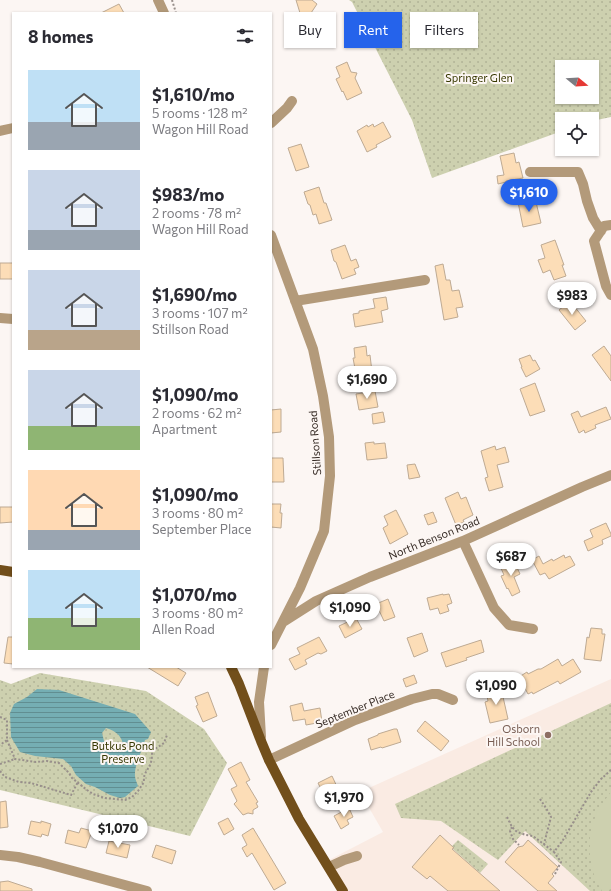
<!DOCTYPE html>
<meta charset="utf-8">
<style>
:root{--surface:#fff;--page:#f2f2f3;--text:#2b2b33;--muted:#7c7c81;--accent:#2563eb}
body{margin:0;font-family:Commissioner,sans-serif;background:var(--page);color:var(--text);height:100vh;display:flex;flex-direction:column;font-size:15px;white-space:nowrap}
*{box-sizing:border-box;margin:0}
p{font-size:13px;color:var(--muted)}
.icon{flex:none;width:22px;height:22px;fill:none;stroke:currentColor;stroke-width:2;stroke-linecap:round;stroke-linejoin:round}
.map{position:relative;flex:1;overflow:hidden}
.panel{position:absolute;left:12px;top:12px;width:260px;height:656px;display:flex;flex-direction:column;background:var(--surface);border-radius:0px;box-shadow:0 1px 3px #0004}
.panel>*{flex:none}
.top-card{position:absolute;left:284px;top:12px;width:267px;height:36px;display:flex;gap:8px}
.needle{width:26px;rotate:108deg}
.fabs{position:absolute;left:555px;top:60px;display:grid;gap:8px}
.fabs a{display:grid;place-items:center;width:44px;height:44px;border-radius:0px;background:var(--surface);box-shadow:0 1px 3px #0004;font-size:20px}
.price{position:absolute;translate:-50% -34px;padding:0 9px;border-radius:14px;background:#fff;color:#222;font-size:13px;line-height:26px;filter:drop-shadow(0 1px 2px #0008)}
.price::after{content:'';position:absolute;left:50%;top:24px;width:12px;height:9px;margin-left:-6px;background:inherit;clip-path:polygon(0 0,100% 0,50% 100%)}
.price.selected{background:var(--accent);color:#fff}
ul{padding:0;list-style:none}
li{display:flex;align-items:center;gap:12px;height:100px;padding:0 16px}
li span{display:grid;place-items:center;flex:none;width:112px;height:80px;border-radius:0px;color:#555}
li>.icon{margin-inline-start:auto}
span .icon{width:48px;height:48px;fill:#fffc;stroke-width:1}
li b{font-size:17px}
h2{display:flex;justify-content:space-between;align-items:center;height:48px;padding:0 16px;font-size:17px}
.pill{padding:0 14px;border-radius:0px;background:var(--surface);box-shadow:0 1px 3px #0004;font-size:14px;line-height:36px}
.pill.selected{background:var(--accent);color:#fff}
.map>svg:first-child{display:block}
.built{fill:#faebe3}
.grass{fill:url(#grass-dots);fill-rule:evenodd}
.pitch{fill:#cdd0af}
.water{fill:url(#water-rules);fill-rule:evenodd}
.building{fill:#fcddb7;stroke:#beaa93}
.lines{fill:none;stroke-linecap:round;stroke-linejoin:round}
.path{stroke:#988f8b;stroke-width:2;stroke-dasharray:2 2;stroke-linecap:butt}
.minor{stroke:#b39a7a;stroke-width:10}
.major{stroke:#724f1b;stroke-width:10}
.education-dot{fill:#8d6e63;stroke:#fcf6f3;stroke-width:1.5}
.labels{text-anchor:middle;stroke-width:4;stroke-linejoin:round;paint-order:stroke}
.park-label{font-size:11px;fill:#373800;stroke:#fcf6f3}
.street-label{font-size:11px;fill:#372c26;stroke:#fcf6f3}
.education-label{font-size:11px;fill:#785e54;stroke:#fcf6f3;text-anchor:end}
</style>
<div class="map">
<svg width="611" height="891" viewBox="0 0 611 891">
<defs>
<pattern id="grass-dots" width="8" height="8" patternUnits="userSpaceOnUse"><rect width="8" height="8" fill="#cdd0af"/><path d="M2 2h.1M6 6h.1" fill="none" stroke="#b1b396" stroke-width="1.8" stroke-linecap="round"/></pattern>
<pattern id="water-rules" width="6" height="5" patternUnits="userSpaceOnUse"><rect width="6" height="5" fill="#75aeb3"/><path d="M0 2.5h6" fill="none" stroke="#618e91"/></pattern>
</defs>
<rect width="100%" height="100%" fill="#fcf6f3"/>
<path class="built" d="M611,679V891H343L325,862L383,832L360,792Z"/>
<path class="grass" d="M349,0H611V117L592,121V119H562V131L432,178L412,120L352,2ZM562,67H592V97H562Z
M40,673L146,691L204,729L227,763L190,836L0,790V680L11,684Z
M611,703V891H590L525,831L498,860L441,821L401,818L395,804Z
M458,840L488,864L480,873L453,849L454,848L452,846Z"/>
<path class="pitch" d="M611,792V889L607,891H602L595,879L590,857V834L597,811Z"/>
<path class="water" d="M37,689L59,690L135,714L151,732L148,739L145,740C142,751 134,766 135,776C135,779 137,783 138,786L125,797L120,798L110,795L95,787L86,784L76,775L71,766L63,759L35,756L20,752L11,737L10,713L14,704L27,697ZM106,728C117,731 124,738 123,749L116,750L110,749L104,741L102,733Z"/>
<path class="building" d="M296,0H312L317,4L311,13L314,15L310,21L317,25L311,35L297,26L299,22L295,20L300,13Z
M119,4L124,13H101Z
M347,62L351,72L357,73L355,78L362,93L347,100L343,91L342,92L336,79L340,77L336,67Z
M383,122L391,137L376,145L377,147L367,152L357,131L367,125L368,127L373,124L374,127Z
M301,144L309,167L296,171L288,148Z
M514,153L516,163L519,162L523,178L506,181V182L498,184L497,176L504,175L500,156Z
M319,187L324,203H326L332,220L319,224L316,214L313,215L310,205L308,204L304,192Z
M535,198L541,223L523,227L518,202Z
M555,240L564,265H562L566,276L554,280L550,270L543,273L538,260L545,258L541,245Z
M345,245L351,261L356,259L359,267L354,269L356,274L342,279L336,262L334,261L331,250Z
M0,263H13V279H0Z
M443,264L446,280H450L452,291L459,290L463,307L456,308L458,317L444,320L435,266Z
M386,297L388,309L381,311L383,322L355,327L353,314L359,313V311L375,308L373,299Z
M570,301L586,321L575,330L559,310Z
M366,346L367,356L370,355L372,372L356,374L353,358H355L354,348Z
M604,346L611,356V381L592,355Z
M530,355L533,361L535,360L540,369L526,377L521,367H522L519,359Z
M535,383L545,411L530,416L520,389Z
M375,391L378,407L359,410L356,394Z
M606,407L611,419L595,425L596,428L585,433L584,430L579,433L571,414L578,411L581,417Z
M281,409V432L271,433V410Z
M383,412L385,422L373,424L372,414Z
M374,442V444L385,443L387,458L367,460L365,443Z
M495,446L496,450L505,447L509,462L497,465L503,487L489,491L485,478L488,477L481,451Z
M271,458H283L284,482H271Z
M415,464L420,477L409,479L407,465Z
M458,492L461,499L466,497L473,515L463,520L464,522L456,525L445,498Z
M271,504H281L280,513H282L281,528L271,527Z
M0,507H13V522L0,523Z
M396,510L408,534L390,544L383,528L388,525L384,516Z
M433,512L437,522L428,525L424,515Z
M606,523L611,534V536L602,540L603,544L588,551L584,541L593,537L590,530Z
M564,555L565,558L570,556L575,565L549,579L545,573L540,575L532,560L539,556L543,564L552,559L553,561Z
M514,561L520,574L514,577L520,592L512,596L508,588L507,589L501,576L504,575L500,566Z
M443,594V595L449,594L452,603L447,605L449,611L440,614L438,608L430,610L427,598Z
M388,599L395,617L384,621L376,604Z
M356,618L362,629L345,638L339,626Z
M591,628L602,629V634H605L601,661L584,659L587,637L589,638Z
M422,633L428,651L414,657L407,638Z
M8,637H13V664L4,663Z
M319,637L327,651L321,654L318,653L305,660L307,664L295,670L289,659L300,654L297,648Z
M481,640L484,652L466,658L467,660L446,667L441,653Z
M558,659L562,666L573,659L581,672L560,684L558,681L533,694L532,692L528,694L519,677L527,672L528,674L538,669H541Z
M147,667H176L186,673L178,686Z
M414,675L417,683L406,687L403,679Z
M501,688L508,719L490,723L485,702L488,701L486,691Z
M208,692L217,716L203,722L196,706L198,705L195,697Z
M302,703L304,711L320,708L322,722L306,725L305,719L293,721L290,706Z
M425,721L449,741L441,751L417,731Z
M394,729H397L401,742L382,748L381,747L371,750L368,739L378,735V734Z
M241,762L250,780L246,782L258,802L256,803L258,807L253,810V814L248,813L243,815L234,804L237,801L231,789L237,786L228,769Z
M332,776L339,791L325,797L318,783Z
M6,801L8,827L0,828V802Z
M349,808L353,817L347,820L349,824L341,829L334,816Z
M228,818L234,829L224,835L218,823Z
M31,821L41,823V821L51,824L48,836L42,834L41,837L28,834Z
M81,828L92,831L86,848L65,843L68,830L79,833Z
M253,828L286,883L274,890L252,853L247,857L242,848L247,845L242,835Z
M440,835L454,848L452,849L500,891H448L430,876L427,879L412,867Z
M528,840L558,867L552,874L554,876L548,883L557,891H538L505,862L518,847L523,846Z
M109,841L130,845L127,858L106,853Z
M156,845L176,851L172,864L152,857Z
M8,881L32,889V891H0V882Z"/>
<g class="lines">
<path class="path" d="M172,0L176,13
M0,717L7,720V740L0,745
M7,740L15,759L36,762L47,761L59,763L69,773L72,778L87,790L93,794L105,798L125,800L132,797L138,791L144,782C143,772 149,770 151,762C152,759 152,755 152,751L164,743L167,735
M0,764L15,759
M0,771L5,777L19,782L31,783L71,795L78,782
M540,799L546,808L551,817L544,844
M507,817L512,827L517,832L526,835L533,836L554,852
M512,827L510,831L513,839L519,845
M555,874L561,862L554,852L563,840L591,792L601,779L611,770"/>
<path class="minor" d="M158,0L164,13
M271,123L287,108L292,101
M0,131L13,128
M530,172H578L583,184L587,201L593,218L601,231
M611,225L604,226L594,241L606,286L611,295
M271,235L313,349L323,396L329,437L330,476L324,531L300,588L271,645
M295,301L425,280
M0,318L13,319
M463,541L494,608L509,625L533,629
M283,622L316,601L370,577L463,541L582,487L611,475
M261,737L259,702L264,667
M269,760L355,720L412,699L432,694H438L453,700
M0,855L18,857L40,862L147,891
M329,867L344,860L357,856"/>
<path class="major" d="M0,570L13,572
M231,667L239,684L261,741L269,760L299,819L343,891"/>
</g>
<circle class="education-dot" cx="548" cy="735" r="4"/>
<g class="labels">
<g class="park-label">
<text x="479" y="82">Springer Glen</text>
<text x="123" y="750">Butkus Pond<tspan x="123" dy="13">Preserve</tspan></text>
</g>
<g class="street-label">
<text transform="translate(315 443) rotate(-94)" y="4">Stillson Road</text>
<text transform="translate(434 538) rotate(-22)" y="4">North Benson Road</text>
<text transform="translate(355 709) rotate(-22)" y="4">September Place</text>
</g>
<g class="education-label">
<text x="540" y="733">Osborn<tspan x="540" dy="13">Hill School</tspan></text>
</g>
</g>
</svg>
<div class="fabs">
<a><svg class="needle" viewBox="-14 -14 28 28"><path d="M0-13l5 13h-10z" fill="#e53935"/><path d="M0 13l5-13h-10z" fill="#7c7c81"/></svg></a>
<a><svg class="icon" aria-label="locate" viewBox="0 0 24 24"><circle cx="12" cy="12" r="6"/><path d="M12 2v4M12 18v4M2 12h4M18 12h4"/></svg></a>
</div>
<b class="price selected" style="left:529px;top:213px">$1,610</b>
<b class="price" style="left:572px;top:316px">$983</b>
<b class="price" style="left:367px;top:400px">$1,690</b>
<b class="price" style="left:511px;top:577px">$687</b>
<b class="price" style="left:350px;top:628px">$1,090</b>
<b class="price" style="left:496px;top:706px">$1,090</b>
<b class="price" style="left:344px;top:818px">$1,970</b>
<b class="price" style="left:118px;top:849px">$1,070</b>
<div class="top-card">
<a class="pill">Buy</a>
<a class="pill selected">Rent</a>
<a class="pill">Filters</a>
</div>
<section class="panel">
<h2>8 homes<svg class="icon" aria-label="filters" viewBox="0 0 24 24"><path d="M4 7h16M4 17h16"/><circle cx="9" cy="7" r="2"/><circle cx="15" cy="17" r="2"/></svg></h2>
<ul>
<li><span style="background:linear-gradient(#bfe0f5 65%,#9aa5b1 0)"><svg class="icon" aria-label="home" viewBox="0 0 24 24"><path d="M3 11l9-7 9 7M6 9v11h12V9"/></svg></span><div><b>$1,610/mo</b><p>5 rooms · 128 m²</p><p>Wagon Hill Road</p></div></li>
<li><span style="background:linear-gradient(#c9d6e8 75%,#9aa5b1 0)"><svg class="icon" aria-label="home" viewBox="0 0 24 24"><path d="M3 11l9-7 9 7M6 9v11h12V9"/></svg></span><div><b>$983/mo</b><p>2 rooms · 78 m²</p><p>Wagon Hill Road</p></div></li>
<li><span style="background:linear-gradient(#c9d6e8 75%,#b9a48a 0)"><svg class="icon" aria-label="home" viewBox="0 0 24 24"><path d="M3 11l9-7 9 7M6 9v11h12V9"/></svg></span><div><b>$1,690/mo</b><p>3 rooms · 107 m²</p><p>Stillson Road</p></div></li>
<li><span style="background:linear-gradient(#c9d6e8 70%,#8fb573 0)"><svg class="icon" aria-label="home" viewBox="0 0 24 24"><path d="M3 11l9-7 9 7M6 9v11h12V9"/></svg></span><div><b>$1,090/mo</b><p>2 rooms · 62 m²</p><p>Apartment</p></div></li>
<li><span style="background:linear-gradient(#ffd9b3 75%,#9aa5b1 0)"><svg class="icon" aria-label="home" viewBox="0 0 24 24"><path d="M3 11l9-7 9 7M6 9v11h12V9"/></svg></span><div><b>$1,090/mo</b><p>3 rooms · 80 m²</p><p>September Place</p></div></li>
<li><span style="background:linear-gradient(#bfe0f5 60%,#8fb573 0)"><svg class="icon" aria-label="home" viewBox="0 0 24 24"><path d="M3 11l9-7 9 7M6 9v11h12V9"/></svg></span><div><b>$1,070/mo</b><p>3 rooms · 80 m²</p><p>Allen Road</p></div></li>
</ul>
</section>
</div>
